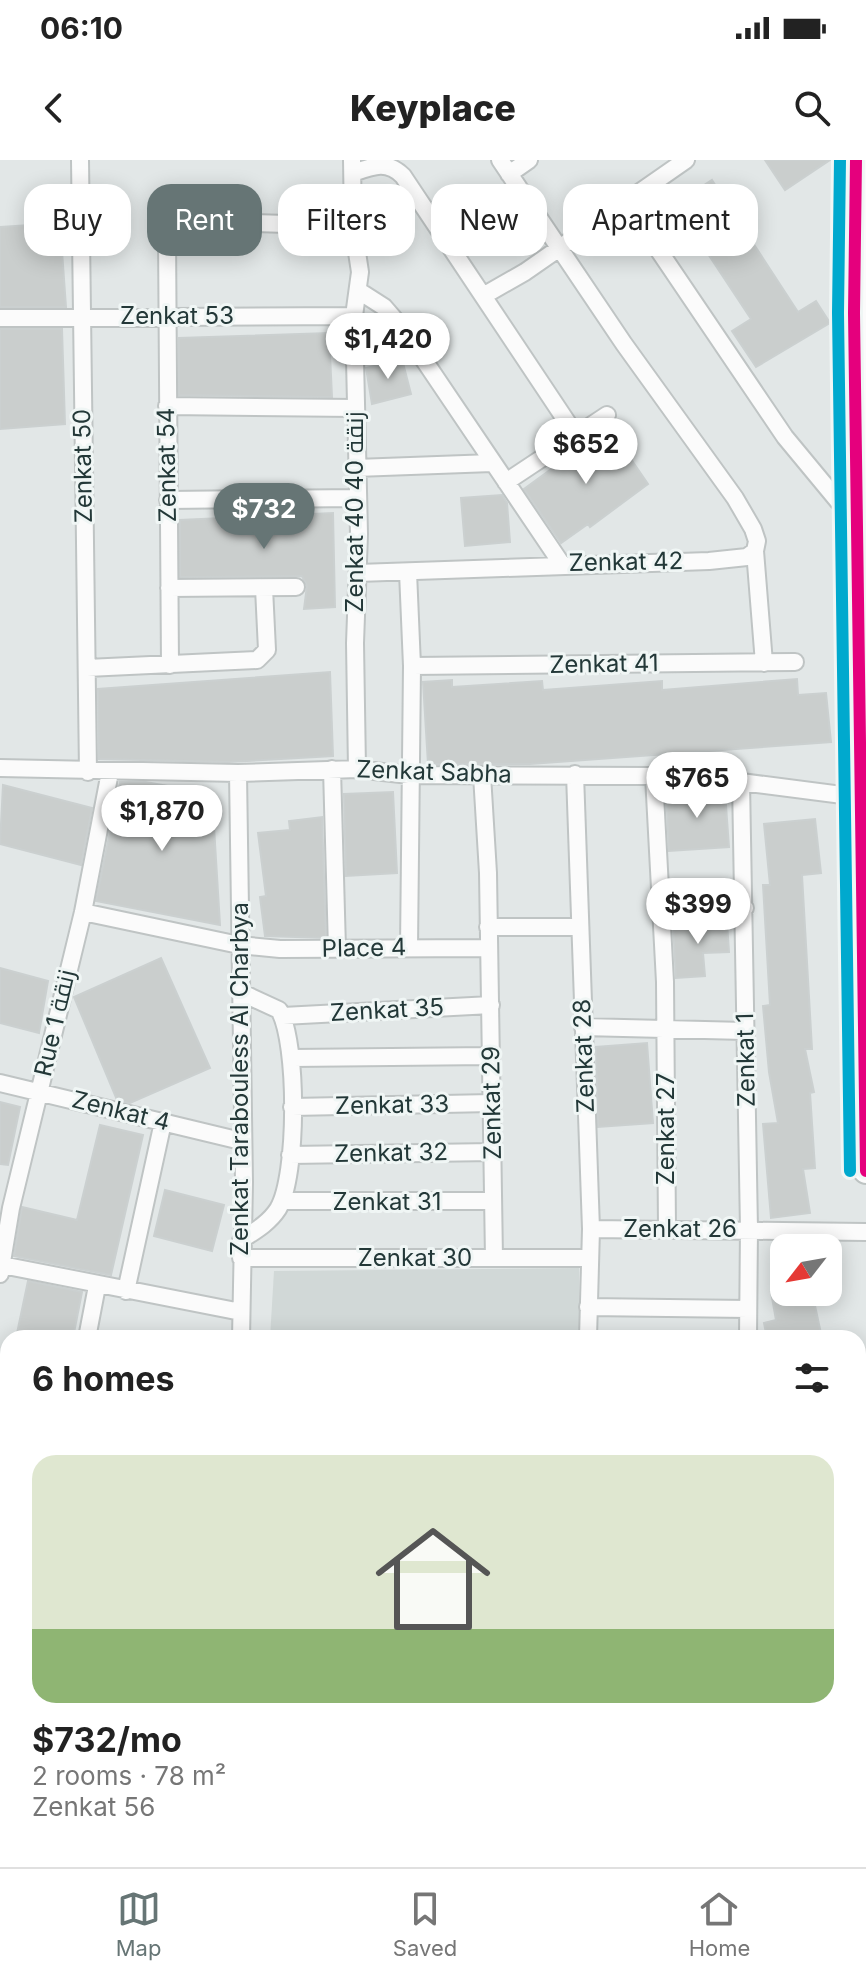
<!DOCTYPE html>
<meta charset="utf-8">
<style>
:root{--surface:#fff;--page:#f2f2f2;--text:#222;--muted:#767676;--line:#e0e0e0;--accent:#667575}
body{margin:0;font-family:Inter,Cairo,sans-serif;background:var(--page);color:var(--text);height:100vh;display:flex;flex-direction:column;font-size:30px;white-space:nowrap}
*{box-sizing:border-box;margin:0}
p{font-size:26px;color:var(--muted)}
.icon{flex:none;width:44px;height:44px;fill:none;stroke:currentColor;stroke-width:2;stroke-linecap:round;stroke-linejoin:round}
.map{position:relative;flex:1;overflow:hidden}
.side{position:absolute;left:0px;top:1170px;width:866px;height:538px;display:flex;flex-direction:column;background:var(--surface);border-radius:24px 24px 0 0;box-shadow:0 4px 20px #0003}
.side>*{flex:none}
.guide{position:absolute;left:24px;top:24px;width:818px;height:72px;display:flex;gap:16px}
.needle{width:52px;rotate:239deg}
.controls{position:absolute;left:770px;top:1074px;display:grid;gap:16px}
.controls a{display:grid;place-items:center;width:72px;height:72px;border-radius:16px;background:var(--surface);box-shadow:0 4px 20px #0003;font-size:40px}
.price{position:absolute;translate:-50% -68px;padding:0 18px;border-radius:28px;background:#fff;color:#222;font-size:26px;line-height:52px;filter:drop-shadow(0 2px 4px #0008)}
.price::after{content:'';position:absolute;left:50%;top:48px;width:24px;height:18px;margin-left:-12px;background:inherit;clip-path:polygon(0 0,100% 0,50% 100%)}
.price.on{background:var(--accent);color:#fff}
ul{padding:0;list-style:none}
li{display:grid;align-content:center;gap:16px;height:424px;padding:0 32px}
li span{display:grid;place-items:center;height:248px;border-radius:24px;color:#555}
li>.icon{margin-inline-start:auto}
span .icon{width:144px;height:144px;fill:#fffc;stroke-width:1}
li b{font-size:34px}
h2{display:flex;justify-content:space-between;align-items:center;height:96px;padding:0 32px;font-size:34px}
.pill{padding:0 28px;border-radius:24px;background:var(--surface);box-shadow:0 4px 20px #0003;font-size:28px;line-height:72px}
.pill.on{background:var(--accent);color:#fff}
.status{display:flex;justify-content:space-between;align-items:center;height:56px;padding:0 40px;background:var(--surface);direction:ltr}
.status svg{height:22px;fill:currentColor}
header{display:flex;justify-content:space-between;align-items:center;height:104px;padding:0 32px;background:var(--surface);font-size:36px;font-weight:800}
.tab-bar{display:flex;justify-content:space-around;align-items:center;height:112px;border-top:2px solid var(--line);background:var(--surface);font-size:22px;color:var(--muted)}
.tab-bar a{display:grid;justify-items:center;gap:4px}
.tab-bar .on{color:var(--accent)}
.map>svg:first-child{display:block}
.built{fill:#d1d8d7}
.building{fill:#cacecd;stroke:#cbd0d0;stroke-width:2}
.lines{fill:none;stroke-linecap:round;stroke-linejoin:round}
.minor-casing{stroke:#bfc4c4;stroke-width:20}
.secondary-casing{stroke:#bdc3c2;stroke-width:28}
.minor{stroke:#fbfbfb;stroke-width:16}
.secondary{stroke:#fbfbfb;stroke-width:24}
.bus-1-casing{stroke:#f0f6f5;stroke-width:18}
.bus-2-casing{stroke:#f0f6f5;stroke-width:18}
.bus-1{stroke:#e5007d;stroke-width:12}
.bus-2{stroke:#00a9ce;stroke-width:12}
.labels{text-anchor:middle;stroke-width:6;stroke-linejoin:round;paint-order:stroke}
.street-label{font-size:24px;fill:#233838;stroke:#f0f6f5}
</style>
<div class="status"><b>06:10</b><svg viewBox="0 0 49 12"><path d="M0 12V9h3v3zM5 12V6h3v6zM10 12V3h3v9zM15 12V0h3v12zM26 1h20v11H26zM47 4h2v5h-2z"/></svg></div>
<header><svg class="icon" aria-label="back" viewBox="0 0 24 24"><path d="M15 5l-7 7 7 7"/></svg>Keyplace<svg class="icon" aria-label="search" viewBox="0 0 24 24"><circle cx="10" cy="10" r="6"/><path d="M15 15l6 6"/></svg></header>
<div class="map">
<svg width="866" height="1707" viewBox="0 0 866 1707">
<rect width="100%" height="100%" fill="#e2e7e7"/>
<path class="built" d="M579,1108V1178H270L274,1111Z"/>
<path class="building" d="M765,0H830L785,30Z
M712,20L798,152L816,141L830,163L756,207L732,171L751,159L675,44Z
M60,63L66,147H0V67Z
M0,169H62L65,264L0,269Z
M329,173L332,237L179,235V178Z
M402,199L411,234L372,244L366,208Z
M609,267L648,324L590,367L588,364L561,383L524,329Z
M502,335L507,343L510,382L465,386L461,338Z
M333,353L335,447L304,449L307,426L302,416L180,417V360Z
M330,512L333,596L228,602L99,599L98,529Z
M797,519L798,535L826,533L831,582L530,604H428L423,522L452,520V527L542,521L543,530L662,521V530Z
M120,622H146L212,634L220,765L96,741Z
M3,625L92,648L81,705L0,684Z
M692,630L725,632L729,687L669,691L666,631Z
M393,632L397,713L346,716L344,634Z
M322,657L326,778L265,776L260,737L266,736L258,673L290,670L289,661Z
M815,659L821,713L802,715L812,889H805L814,932L810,933L815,1008L803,1009L810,1053L771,1058L763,964L778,963L769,912L763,846L770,845L763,725H770L764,664Z
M727,762L729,792L703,793L705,816L676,818L673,764Z
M161,798L210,908L130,943L117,940L74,837Z
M0,808L48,821L39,873L0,863Z
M647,883L653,963L598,967L596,887Z
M0,942L20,947L8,1005L0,1004Z
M100,965L143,975L111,1115L14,1096L22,1047L77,1060Z
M165,1030L224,1045L212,1091L154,1076Z
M28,1121L82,1132L73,1178H16Z
M771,1132H812L822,1178H767L764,1163L776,1160Z"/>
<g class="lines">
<defs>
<path id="minor" d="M80,0L88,612
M352,0L353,66L360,112L354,156L359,374L355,483L357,609
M353,13C373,6 387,0 403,16L575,274
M509,14L529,0
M626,42L785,277L838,341L858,360
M359,131L384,147L403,169L561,403
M483,136L525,112L686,0
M0,158L354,156
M167,246L355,248
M356,308L492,303
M506,322L607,255
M168,340L357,338
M755,391L764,503
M408,412L412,506L409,788
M358,413L709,401L747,397L755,391L757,381L753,369L735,338L624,184L500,0
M169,428L296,427
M170,505L167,76L177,63L184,61L353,66
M412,506L795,502
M87,508L257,500L267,490L264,428
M0,608L238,613L357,609L409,615L654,616L741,622L866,638
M332,609L337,789
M238,613L244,1022L241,1178
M575,614L591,1069L588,1178
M482,615L488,713L494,1098
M654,616L665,822L667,1068
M741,622L749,1069L748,1178
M661,745L745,748
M83,752L239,785L280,789L488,788
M488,767H579
M240,832L279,850C298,882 298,1016 278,1049C269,1063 255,1071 241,1080
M283,856L491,845
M583,867L745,871
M292,898L490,896
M0,923L241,981
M292,947L492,943
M290,995L493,992
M282,1041H492
M591,1069L866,1072
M241,1098H590
M2,1105L241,1152
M0,1114L11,1048L83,752L110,612
M126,1131L163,962
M588,1147L748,1149
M87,1178L97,1126
M0,1216L8,1217
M0,1362L8,1363
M858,1400L866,1401
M235,1700V1707
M337,1700V1707
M649,1700V1707
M747,1700V1707
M465,1707V1700
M529,1707L530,1700"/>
<path id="secondary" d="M856,0L854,153L866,1011
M866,1458V1610
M863,1707L866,1624"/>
</defs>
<use href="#minor" class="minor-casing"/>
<use href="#secondary" class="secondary-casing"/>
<use href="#minor" class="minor"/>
<use href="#secondary" class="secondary"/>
<defs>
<path id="bus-1" d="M856,0L854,153L866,1011
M866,1458V1610
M863,1707L866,1624"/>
<path id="bus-2" d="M840,0L838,153L850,1011"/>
</defs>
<use href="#bus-1" class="bus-1-casing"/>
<use href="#bus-2" class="bus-2-casing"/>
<use href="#bus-1" class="bus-1"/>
<use href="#bus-2" class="bus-2"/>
</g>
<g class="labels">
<g class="street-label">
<text x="177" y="164">Zenkat 53</text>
<text transform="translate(167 305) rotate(-91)" y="8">Zenkat 54</text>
<text transform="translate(83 306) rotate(-91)" y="8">Zenkat 50</text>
<text transform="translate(355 352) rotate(-90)" y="8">Zenkat 40 زنقة 40</text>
<text transform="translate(626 402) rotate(-1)" y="8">Zenkat 42</text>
<text transform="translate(604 504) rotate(-1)" y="8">Zenkat 41</text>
<text transform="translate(434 612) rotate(2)" y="8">Zenkat Sabha</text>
<text transform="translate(364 788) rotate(-1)" y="8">Place 4</text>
<text transform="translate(387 850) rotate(-3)" y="8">Zenkat 35</text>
<text transform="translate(55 863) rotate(-77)" y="8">Rue 1 زنقة</text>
<text transform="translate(584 896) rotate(-92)" y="8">Zenkat 28</text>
<text transform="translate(746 900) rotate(-91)" y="8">Zenkat 1</text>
<text transform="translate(240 919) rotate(-90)" y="8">Zenkat Tarabouless Al Charbya</text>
<text transform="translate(492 943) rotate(-91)" y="8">Zenkat 29</text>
<text transform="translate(392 945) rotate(-1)" y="8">Zenkat 33</text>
<text transform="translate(121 951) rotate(14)" y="8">Zenkat 4</text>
<text transform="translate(666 969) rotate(-90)" y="8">Zenkat 27</text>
<text transform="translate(391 993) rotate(-1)" y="8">Zenkat 32</text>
<text x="387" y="1050">Zenkat 31</text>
<text x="680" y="1077">Zenkat 26</text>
<text x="415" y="1106">Zenkat 30</text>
</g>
</g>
</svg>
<div class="controls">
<a><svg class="needle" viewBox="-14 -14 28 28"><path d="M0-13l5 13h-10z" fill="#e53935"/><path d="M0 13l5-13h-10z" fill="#767676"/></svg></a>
</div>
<b class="price" style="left:388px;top:221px">$1,420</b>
<b class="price" style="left:586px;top:326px">$652</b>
<b class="price on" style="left:264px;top:391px">$732</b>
<b class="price" style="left:697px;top:660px">$765</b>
<b class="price" style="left:162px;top:693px">$1,870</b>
<b class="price" style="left:698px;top:786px">$399</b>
<div class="guide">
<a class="pill">Buy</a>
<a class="pill on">Rent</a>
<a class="pill">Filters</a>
<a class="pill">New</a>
<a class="pill">Apartment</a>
</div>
<section class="side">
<h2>6 homes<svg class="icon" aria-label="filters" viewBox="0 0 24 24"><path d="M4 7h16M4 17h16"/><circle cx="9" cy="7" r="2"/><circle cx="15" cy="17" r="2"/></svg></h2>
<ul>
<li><span style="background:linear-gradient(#dfe7d0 70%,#8fb573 0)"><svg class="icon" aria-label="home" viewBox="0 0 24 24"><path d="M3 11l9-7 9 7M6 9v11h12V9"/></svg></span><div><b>$732/mo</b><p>2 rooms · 78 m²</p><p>Zenkat 56</p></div></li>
</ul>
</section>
</div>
<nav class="tab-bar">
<a class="on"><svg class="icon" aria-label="map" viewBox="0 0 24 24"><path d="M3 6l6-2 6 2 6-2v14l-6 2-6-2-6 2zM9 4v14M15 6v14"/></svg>Map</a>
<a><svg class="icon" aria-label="saved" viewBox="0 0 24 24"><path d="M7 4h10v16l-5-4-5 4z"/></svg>Saved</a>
<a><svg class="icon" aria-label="home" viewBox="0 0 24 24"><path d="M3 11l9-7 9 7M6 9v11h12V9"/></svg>Home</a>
</nav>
